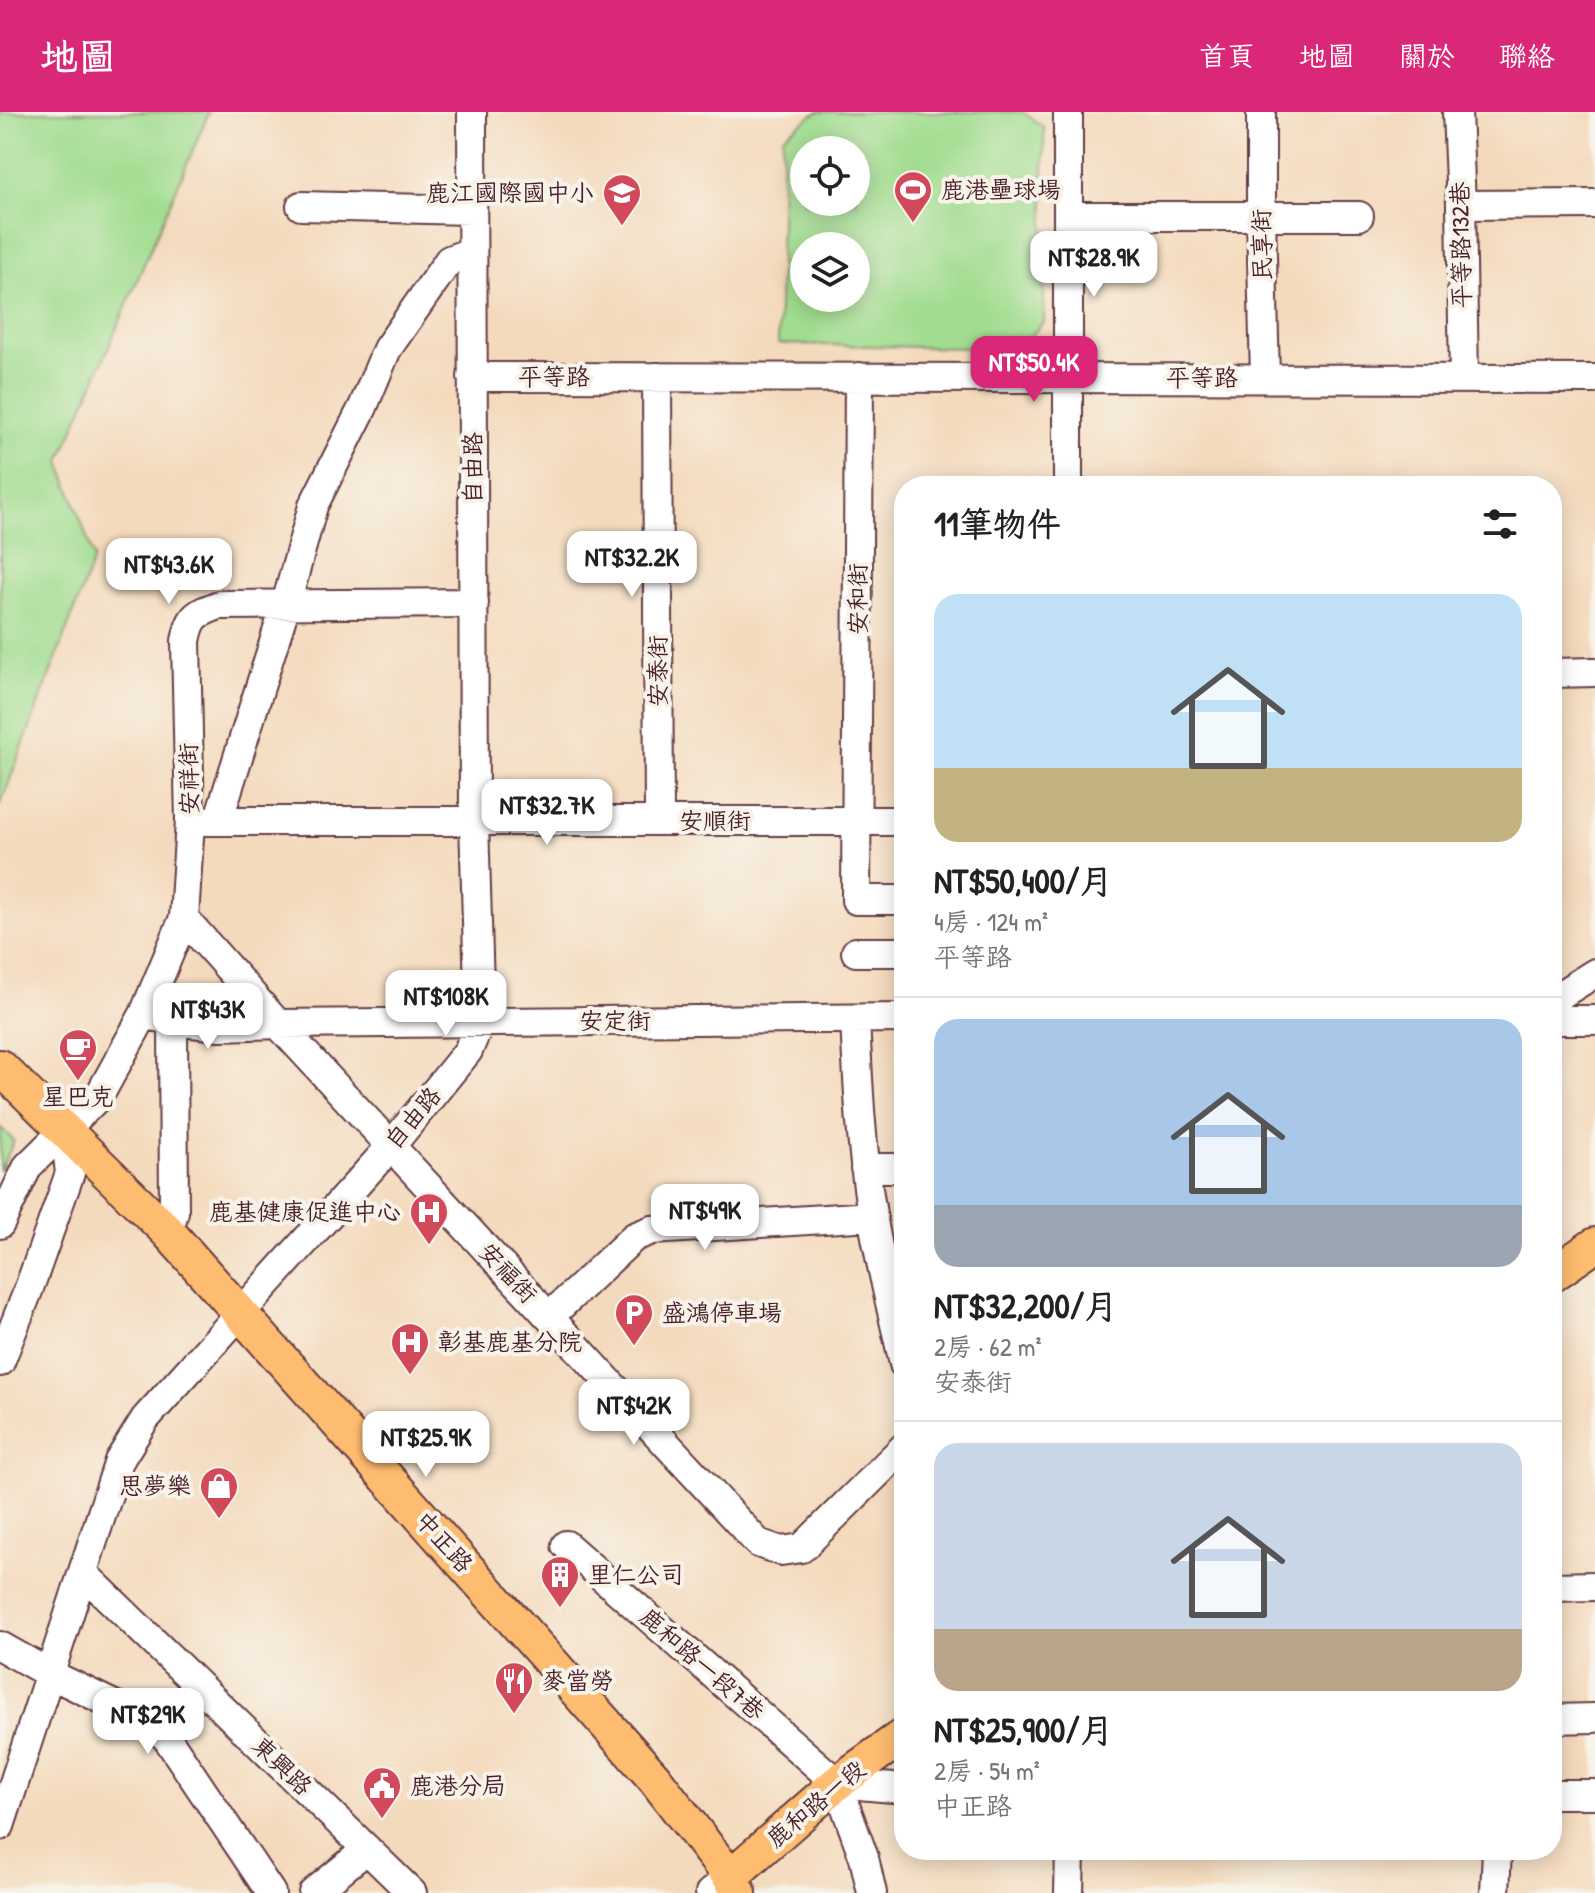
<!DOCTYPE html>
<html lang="zh-TW">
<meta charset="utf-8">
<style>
:root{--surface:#fff;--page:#f2f2f2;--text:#222;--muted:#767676;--line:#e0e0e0;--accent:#db2777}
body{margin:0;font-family:"Patrick Hand","LXGW WenKai TC",sans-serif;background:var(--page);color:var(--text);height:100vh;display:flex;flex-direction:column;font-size:30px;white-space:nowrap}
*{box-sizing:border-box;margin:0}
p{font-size:26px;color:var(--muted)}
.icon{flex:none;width:44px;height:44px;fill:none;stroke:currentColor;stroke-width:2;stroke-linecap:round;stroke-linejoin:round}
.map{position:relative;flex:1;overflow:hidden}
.sheet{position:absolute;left:894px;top:364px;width:668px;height:1384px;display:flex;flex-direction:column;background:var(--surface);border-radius:32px;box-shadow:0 4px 20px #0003}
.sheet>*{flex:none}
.buttons{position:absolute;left:790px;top:24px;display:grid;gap:16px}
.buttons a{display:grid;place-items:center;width:80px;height:80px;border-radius:50%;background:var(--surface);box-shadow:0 4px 20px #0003;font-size:40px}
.price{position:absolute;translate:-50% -68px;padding:0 18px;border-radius:16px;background:#fff;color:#222;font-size:26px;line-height:52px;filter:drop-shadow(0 2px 4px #0008)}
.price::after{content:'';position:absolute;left:50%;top:48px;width:24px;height:18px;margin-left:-12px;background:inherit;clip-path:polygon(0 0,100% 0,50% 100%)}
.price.active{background:var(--accent);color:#fff}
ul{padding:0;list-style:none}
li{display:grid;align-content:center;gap:16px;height:424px;padding:0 40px}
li+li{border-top:2px solid var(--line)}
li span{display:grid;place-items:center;height:248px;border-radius:24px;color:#555}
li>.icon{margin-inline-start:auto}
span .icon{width:144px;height:144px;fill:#fffc;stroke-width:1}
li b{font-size:34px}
h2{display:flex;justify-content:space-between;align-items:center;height:96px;padding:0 40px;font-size:34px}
header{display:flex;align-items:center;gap:48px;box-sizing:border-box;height:112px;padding:0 40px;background:var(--accent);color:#fff}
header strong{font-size:38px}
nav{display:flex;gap:44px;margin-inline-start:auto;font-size:28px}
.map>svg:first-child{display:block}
.green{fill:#a1dd90;stroke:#767e5e;stroke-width:2;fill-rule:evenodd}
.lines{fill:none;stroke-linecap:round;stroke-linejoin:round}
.minor-casing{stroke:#643b41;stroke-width:32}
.major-casing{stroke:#643b41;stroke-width:38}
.minor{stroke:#fff;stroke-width:28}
.major{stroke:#febc70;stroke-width:34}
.labels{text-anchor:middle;stroke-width:8;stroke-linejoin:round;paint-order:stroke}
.poi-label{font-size:24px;fill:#4a1f2b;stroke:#f7f3e8;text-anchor:start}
.street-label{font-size:24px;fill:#4a1f2b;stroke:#f7f3e8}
</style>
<header>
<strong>地圖</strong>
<nav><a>首頁</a><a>地圖</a><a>關於</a><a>聯絡</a></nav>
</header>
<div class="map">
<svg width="1595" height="1781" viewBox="0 0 1595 1781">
<rect width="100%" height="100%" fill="#f7f3e8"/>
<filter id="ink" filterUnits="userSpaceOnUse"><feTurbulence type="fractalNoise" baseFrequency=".0125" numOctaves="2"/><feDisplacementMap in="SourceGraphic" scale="16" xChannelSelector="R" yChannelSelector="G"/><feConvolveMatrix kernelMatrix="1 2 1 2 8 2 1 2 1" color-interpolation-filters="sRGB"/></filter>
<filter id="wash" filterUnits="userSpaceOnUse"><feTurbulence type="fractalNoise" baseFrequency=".006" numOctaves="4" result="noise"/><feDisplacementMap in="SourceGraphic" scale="32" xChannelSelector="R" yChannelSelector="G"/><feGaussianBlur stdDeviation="1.8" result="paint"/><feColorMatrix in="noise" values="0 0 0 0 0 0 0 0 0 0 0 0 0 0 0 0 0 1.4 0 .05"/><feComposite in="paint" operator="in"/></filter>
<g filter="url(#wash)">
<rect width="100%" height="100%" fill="#f4dabd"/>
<path class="green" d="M0,0H209L60,349L94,446L0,694Z
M817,0H1023L1044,16V210L1017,237L778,232L783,24ZM804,38H856V90H804ZM804,134H856V186H804Z
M0,1015L14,1029L0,1059Z"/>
</g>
<g filter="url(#ink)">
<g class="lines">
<defs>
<path id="minor" d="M1068,0V374
M1261,0V104L1265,266
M1457,0L1461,93L1464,267
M1461,93L1595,92
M301,94L471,98
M1068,104H1359
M472,265L1595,267
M657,265L659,709
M859,265L856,788H904
M1552,561L1595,560
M190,709H904
M218,709L286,492L313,394L363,295L387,237L449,148L471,140
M184,806L278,912L758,1431L781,1439L802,1436L904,1335
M856,840H904
M1552,888L1595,861
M144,902L173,909L220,914L278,912L904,906
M855,907C858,972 861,1037 872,1102C880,1152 893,1202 904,1252
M1552,908H1595
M865,1056H904
M0,1112L28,1054L99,984L144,902L184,806L190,709L186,529C191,504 195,502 219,493L474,491
M168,1120L174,1100L173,909
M549,1205L634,1125L652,1118L872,1104
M0,1250L28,1179L70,1061L65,1019
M566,1433L837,1671L864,1746L872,1781
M83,1461L412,1781
M1552,1475L1595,1474
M0,1534L50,1562L147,1609L167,1626L271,1781
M1552,1607L1595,1606
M837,1671L904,1677
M1552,1682H1595
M0,1714L119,1349L145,1307L391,1034L468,939L480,910L474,709L472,0
M313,1781L367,1737
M710,1781L730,1765
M1069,1781L1070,1738
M1495,1781L1497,1738"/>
<path id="major" d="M0,955L168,1120L655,1667L730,1765L739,1781
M1552,1163L1595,1133
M730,1765L837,1671L904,1623"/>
</defs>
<use href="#minor" class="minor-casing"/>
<use href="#major" class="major-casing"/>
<use href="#minor" class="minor"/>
<use href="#major" class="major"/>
</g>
</g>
<defs>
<symbol id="stadium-pin" viewBox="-11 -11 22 30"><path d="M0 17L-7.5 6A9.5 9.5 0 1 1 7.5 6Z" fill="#d1495b" stroke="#f7f3e8"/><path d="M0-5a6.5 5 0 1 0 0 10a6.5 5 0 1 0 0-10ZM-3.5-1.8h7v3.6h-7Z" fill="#fff"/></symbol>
<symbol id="school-pin" viewBox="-11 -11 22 30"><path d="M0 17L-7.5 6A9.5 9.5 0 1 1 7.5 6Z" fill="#d1495b" stroke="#f7f3e8"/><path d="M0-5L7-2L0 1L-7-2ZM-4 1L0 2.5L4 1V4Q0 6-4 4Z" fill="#fff"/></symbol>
<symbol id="cafe-pin" viewBox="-11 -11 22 30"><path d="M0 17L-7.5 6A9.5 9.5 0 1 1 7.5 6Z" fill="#d1495b" stroke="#f7f3e8"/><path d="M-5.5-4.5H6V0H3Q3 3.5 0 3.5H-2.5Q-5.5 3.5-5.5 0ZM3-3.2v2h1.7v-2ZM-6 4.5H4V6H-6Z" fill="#fff"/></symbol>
<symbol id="hospital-pin" viewBox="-11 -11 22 30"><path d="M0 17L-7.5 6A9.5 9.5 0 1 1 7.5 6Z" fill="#d1495b" stroke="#f7f3e8"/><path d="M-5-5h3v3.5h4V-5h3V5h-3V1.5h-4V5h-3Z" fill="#fff"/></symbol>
<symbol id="parking-pin" viewBox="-11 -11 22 30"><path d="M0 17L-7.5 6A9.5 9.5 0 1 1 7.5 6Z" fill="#d1495b" stroke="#f7f3e8"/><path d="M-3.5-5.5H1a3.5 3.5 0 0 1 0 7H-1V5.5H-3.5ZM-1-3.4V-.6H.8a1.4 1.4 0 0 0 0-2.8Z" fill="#fff"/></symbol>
<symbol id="shop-pin" viewBox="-11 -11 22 30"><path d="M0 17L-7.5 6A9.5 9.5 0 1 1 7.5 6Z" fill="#d1495b" stroke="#f7f3e8"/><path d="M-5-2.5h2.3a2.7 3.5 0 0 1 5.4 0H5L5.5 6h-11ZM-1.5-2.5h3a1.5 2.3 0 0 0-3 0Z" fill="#fff"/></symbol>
<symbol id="building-pin" viewBox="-11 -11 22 30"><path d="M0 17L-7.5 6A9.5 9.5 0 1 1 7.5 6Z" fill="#d1495b" stroke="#f7f3e8"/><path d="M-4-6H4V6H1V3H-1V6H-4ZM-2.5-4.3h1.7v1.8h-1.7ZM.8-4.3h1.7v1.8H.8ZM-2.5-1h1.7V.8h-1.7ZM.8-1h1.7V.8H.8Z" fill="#fff"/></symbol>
<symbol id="restaurant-pin" viewBox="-11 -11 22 30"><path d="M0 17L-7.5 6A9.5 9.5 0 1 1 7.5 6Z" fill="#d1495b" stroke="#f7f3e8"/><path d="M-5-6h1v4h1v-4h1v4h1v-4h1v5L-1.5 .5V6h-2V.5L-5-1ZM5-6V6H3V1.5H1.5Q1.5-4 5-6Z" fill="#fff"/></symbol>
<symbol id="civic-pin" viewBox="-11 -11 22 30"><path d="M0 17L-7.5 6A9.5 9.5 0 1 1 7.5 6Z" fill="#d1495b" stroke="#f7f3e8"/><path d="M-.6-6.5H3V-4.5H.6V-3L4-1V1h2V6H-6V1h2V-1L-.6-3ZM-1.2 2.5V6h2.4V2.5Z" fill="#fff"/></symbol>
</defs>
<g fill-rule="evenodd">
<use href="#stadium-pin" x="891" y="56" width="44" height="60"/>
<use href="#school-pin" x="600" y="59" width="44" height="60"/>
<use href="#cafe-pin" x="56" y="914" width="44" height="60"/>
<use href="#hospital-pin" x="407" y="1078" width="44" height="60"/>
<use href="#parking-pin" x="612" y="1179" width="44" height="60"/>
<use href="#hospital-pin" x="388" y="1208" width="44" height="60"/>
<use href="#shop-pin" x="197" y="1352" width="44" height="60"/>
<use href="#building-pin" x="538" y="1441" width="44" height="60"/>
<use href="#restaurant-pin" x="492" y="1547" width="44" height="60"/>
<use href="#civic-pin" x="360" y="1652" width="44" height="60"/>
</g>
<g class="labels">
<g class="poi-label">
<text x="941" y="86">鹿港壘球場</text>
<text x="594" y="89" text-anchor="end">鹿江國際國中小</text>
<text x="78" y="993" text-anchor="middle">星巴克</text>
<text x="401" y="1108" text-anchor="end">鹿基健康促進中心</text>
<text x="662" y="1209">盛鴻停車場</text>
<text x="438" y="1238">彰基鹿基分院</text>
<text x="191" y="1382" text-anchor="end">思夢樂</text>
<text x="588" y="1471">里仁公司</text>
<text x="542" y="1577">麥當勞</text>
<text x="410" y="1682">鹿港分局</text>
</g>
<g class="street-label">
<text transform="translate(1262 133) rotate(-91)" y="8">民享街</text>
<text transform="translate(1461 133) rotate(-91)" y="8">平等路132巷</text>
<text x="554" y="273">平等路</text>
<text x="1202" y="274">平等路</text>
<text transform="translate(473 356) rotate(-90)" y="8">自由路</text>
<text transform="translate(858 487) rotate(-90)" y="8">安和街</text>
<text transform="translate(658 559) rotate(-90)" y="8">安泰街</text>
<text transform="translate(189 667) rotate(-91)" y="8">安祥街</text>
<text x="715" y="717">安順街</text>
<text x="615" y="917">安定街</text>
<text transform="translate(413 1006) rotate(-50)" y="8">自由路</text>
<text transform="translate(508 1161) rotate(47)" y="8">安福街</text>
<text transform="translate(444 1430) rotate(48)" y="8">中正路</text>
<text transform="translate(702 1552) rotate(41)" y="8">鹿和路一段7巷</text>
<text transform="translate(282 1654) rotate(44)" y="8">東興路</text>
<text transform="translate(816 1692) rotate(-40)" y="8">鹿和路一段</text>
</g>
</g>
</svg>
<div class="buttons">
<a><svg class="icon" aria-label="locate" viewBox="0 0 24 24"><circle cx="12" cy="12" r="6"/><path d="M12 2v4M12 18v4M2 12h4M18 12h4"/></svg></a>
<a><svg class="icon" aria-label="layers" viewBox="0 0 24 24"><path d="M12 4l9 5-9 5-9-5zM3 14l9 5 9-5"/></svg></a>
</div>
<b class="price" style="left:1094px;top:187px">NT$28.9K</b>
<b class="price active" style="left:1034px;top:292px">NT$50.4K</b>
<b class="price" style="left:632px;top:487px">NT$32.2K</b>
<b class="price" style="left:169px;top:494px">NT$43.6K</b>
<b class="price" style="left:547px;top:735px">NT$32.7K</b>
<b class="price" style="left:446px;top:926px">NT$108K</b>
<b class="price" style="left:208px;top:939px">NT$43K</b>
<b class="price" style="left:705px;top:1140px">NT$49K</b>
<b class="price" style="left:634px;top:1335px">NT$42K</b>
<b class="price" style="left:426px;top:1367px">NT$25.9K</b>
<b class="price" style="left:148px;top:1644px">NT$29K</b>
<section class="sheet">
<h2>11筆物件<svg class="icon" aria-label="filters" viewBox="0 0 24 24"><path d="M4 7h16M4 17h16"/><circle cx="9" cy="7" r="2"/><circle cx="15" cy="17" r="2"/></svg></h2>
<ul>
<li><span style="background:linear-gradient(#bfe0f5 70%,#c2b280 0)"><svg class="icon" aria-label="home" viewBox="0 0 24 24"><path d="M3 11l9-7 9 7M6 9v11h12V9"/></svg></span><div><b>NT$50,400/月</b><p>4房 · 124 m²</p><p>平等路</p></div></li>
<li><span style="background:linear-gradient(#a9c7e8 75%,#9aa5b1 0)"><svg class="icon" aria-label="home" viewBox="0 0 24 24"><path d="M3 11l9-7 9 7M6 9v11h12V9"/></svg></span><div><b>NT$32,200/月</b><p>2房 · 62 m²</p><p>安泰街</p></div></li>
<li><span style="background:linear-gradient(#c9d6e8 75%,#b9a48a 0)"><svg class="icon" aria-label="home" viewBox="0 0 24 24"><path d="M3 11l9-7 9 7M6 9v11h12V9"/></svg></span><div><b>NT$25,900/月</b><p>2房 · 54 m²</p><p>中正路</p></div></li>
</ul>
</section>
</div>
